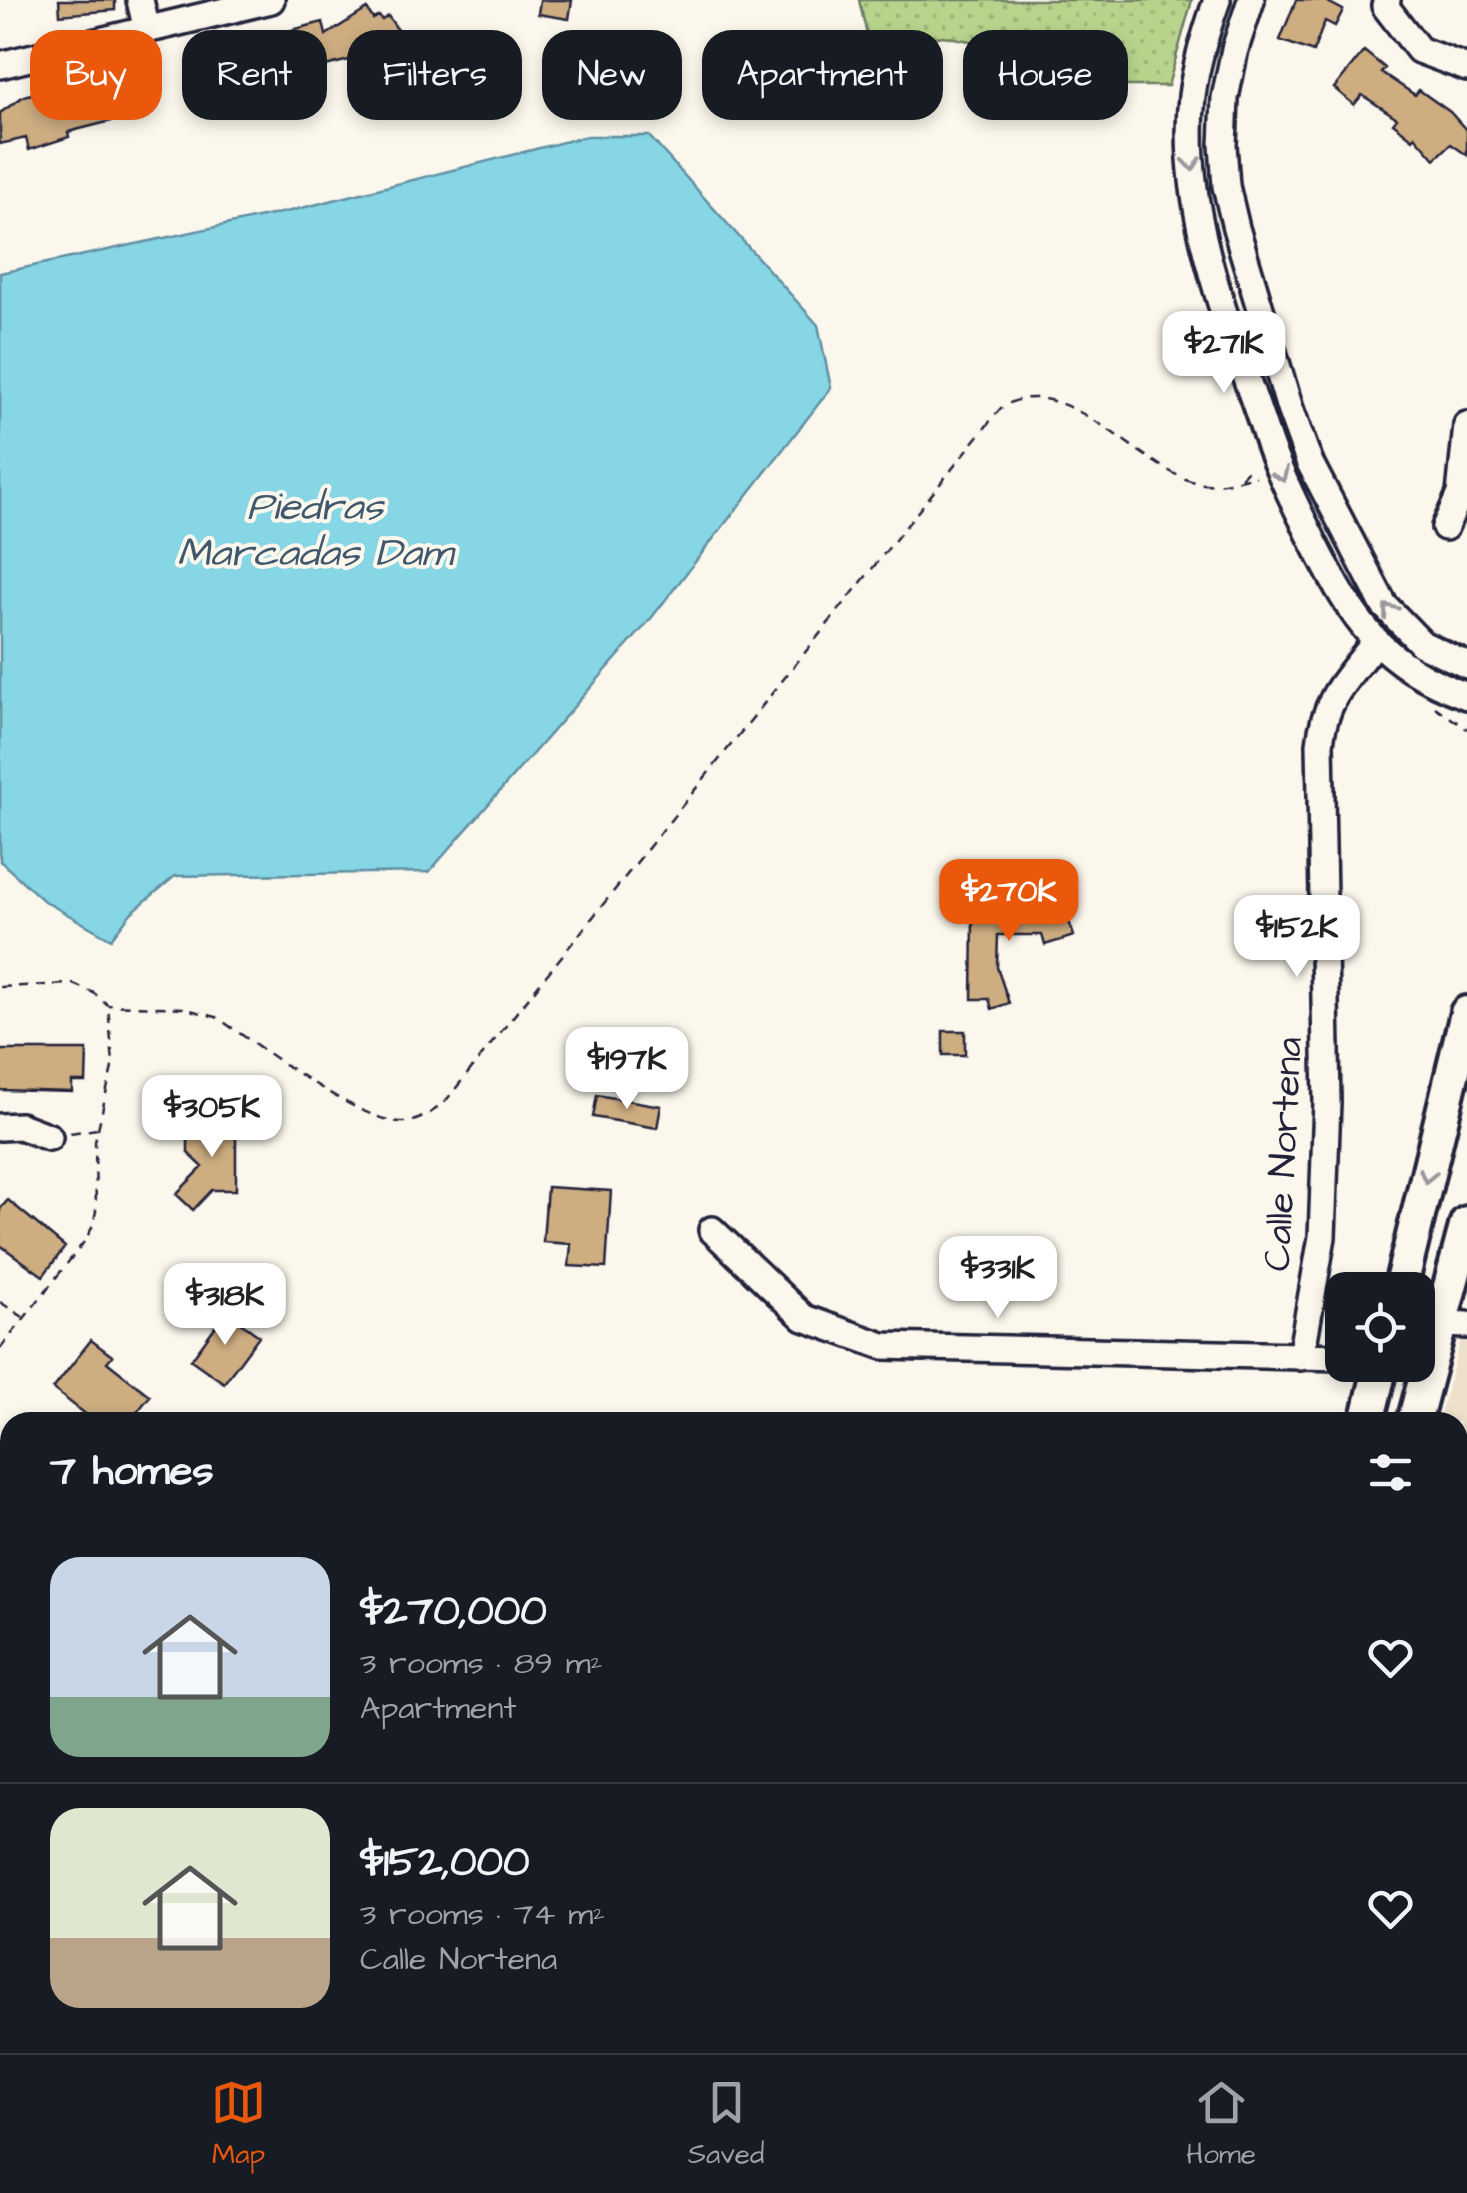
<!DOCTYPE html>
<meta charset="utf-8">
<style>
:root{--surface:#171b24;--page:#20242c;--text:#f1f3f6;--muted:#9ea1a6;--line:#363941;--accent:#ea580c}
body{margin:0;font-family:"Architects Daughter",sans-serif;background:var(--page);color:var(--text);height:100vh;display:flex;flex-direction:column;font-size:38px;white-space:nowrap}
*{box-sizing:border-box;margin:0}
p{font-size:32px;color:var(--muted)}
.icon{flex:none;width:55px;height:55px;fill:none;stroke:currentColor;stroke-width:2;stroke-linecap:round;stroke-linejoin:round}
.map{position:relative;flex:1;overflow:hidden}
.sheet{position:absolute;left:0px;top:1412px;width:1468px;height:642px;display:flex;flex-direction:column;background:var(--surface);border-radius:30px 30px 0 0;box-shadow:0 5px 15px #0003}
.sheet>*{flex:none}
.top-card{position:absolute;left:30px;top:30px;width:1408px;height:90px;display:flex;gap:20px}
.controls{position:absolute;left:1325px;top:1272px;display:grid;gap:20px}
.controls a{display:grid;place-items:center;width:110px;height:110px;border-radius:20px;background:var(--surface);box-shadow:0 5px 15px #0003;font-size:50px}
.price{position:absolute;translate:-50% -85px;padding:0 22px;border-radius:20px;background:#fff;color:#222;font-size:32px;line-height:65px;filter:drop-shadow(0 2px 5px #0008)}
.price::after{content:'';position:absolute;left:50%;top:60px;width:30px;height:22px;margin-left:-15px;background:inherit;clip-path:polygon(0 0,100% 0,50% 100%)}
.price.active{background:var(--accent);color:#fff}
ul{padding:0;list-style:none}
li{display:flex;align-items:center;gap:30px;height:250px;padding:0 50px}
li+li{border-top:2px solid var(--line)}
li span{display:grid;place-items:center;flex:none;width:280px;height:200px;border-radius:30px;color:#555}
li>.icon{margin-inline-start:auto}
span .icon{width:120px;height:120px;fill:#fffc;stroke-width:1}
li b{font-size:42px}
h2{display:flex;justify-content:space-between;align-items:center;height:120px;padding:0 50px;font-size:42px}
.pill{padding:0 35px;border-radius:30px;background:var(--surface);box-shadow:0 5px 15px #0003;font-size:35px;line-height:90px}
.pill.active{background:var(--accent);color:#fff}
.menu{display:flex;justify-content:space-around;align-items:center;height:140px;border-top:2px solid var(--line);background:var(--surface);font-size:28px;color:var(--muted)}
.menu a{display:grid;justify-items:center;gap:5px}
.menu .active{color:var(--accent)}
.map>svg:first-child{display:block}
.built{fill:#eee1cc}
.green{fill:url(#green-dots);stroke:#6d7b64;stroke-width:2.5}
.water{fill:#87d6e5;stroke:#5f8ea1;stroke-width:2.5}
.building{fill:#cead81;stroke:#22223b;stroke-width:2.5}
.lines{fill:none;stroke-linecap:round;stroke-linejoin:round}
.minor-casing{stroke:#22223b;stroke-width:32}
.major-casing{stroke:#22223b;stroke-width:40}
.path{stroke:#22223b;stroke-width:2.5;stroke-dasharray:10 8;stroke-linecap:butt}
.minor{stroke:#fbf7ec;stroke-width:25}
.major{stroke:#fbf7ec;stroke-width:32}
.oneway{stroke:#99979c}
.labels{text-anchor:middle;stroke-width:8;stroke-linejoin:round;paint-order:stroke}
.street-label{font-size:38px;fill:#22223b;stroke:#fbf7ec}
.water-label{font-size:40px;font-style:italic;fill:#40586e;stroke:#fbf7ec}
</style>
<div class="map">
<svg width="1467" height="2053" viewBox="0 0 1467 2053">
<defs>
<pattern id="green-dots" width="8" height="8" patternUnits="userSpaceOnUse" patternTransform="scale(2.5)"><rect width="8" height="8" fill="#b8d48c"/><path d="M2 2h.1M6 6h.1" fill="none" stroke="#9eb67a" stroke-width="1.8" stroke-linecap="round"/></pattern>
</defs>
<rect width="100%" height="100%" fill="#fbf7ec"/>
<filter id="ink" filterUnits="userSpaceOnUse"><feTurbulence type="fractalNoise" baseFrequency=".01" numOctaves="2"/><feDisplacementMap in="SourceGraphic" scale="20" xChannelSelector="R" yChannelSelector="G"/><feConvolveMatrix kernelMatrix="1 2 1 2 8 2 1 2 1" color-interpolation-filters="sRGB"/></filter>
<g filter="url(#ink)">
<path class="built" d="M1467,1316V1543L1458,1541V1422H1438Z"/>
<path class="green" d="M859,0H1192L1168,86H1104L1056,80L997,46L943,36L870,48Z
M1458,1548L1467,1550V2053H1289L1291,2045H1458Z"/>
<path class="water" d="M587,136H649L818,325L831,388L649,621L429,872L175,876L131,913L111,939L44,901L0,861V273L290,211Z"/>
<path class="building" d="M59,0H115V10L60,15Z
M540,0H572L569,19L538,14Z
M1296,0H1324L1343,10L1335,26L1325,21L1313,52L1280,40Z
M367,9L373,19L379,16L382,20L388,16L402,36L390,44L398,56L386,64L357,65L353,59L322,67L318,64L290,71L291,76L277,79L273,85L237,63L243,88L208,96L203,78L198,80L191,54L218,48L221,60L251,53L250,48L255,47L253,40L323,22L326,35Z
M1364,51L1385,68L1381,72L1415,95L1419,90L1450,112L1467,131V155L1451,144L1435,159L1415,136L1413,139L1393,123L1397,118L1362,95L1354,105L1334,88Z
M128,71L135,115L68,132L69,137L29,150L26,138L0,144V113L24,96L57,87L58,92L70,89L71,96L106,89L103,77Z
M1001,909L1065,910L1074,936L1045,945L1042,935H998L997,967L1009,1003L992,1009L989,999H972L973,918Z
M943,1031H965V1055H943Z
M0,1050H87L86,1082H72V1092L0,1090Z
M597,1095L661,1106L657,1128L593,1117Z
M197,1116L236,1120V1190H212L193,1210L176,1194L203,1167L188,1153V1136H198Z
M547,1187L611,1191L606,1268L569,1266L571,1244L543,1242Z
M8,1200L65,1247L43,1276L0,1245V1209Z
M226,1312L259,1336L224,1383L191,1360Z
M91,1340L112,1356L107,1362L150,1396L129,1422H96L53,1389Z"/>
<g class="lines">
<defs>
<path id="minor" d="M140,0L147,30
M1217,0C1206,31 1196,63 1192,96C1179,215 1233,334 1269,444C1281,478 1298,510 1314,543C1354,622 1380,664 1467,696
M1251,0L1235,49L1225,98L1223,145L1226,186L1236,228L1290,409L1309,461L1384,605L1422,644L1467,665
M1387,0L1385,6L1419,50L1467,68
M0,65L271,0
M1445,527L1460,494L1467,425
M0,1127L20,1126L49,1137
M712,1230L804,1318L883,1346L1342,1357
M1441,1324L1467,1325
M1301,1357L1322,1237L1327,1102L1320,744C1325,696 1348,678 1376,641
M233,2053L235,2045
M344,2053L346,2045
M477,2053L479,2045"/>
<path id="major" d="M1400,1290L1467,1013
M1367,1422L1381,1365
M1414,1422L1467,1223
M1224,2045L1226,2053
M1252,2053L1254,2045"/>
</defs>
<use href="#minor" class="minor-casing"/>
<use href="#major" class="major-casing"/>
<path class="path" d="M1241,478L1252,465
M1435,707L1467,729
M0,987L73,984L94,993L108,1005L183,1008L216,1017C256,1043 359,1123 403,1122C419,1122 432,1112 444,1103L1000,409C1059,365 1138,466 1194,482C1213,488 1237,480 1256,476
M70,1133L97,1129
M0,1302L23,1317
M0,1349L84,1242L93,1226L96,1211L95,1142L113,1063L108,1006"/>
<use href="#minor" class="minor"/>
<use href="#major" class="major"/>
</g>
<defs><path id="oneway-chevron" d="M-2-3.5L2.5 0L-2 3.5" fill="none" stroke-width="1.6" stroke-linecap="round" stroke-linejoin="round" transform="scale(2.5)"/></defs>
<g class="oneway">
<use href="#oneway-chevron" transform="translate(1192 164) rotate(85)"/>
<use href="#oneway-chevron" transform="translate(1281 475) rotate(66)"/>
<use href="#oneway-chevron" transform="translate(1389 610) rotate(-128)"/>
<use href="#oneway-chevron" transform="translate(1427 1176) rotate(104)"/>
</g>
</g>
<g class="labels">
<g class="street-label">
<text transform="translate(1282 1154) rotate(-87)" y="13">Calle Nortena</text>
</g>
<g class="water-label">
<text x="315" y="519">Piedras<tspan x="315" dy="46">Marcadas Dam</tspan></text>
</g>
</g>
</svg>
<div class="controls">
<a><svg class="icon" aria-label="locate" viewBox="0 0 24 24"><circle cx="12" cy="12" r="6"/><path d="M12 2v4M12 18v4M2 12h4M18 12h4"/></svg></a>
</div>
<b class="price" style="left:1224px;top:396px">$271K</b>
<b class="price active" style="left:1009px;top:944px">$270K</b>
<b class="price" style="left:1297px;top:980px">$152K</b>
<b class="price" style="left:627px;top:1112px">$197K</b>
<b class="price" style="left:212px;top:1160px">$305K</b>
<b class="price" style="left:998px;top:1321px">$331K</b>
<b class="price" style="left:225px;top:1348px">$318K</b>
<div class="top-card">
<a class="pill active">Buy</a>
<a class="pill">Rent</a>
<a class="pill">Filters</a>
<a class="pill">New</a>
<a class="pill">Apartment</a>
<a class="pill">House</a>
</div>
<section class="sheet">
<h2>7 homes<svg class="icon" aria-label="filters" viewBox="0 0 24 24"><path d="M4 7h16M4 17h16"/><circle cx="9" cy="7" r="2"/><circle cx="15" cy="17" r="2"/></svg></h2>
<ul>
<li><span style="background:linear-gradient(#c9d6e8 70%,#7fa58c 0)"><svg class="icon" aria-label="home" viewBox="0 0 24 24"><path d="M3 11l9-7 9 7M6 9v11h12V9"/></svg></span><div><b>$270,000</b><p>3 rooms · 89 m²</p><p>Apartment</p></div><svg class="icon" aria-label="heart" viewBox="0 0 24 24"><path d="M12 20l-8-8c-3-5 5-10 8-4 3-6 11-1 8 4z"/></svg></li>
<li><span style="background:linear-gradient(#dfe7d0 65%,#b9a48a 0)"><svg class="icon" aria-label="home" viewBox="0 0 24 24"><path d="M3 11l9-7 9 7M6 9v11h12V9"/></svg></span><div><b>$152,000</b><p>3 rooms · 74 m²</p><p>Calle Nortena</p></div><svg class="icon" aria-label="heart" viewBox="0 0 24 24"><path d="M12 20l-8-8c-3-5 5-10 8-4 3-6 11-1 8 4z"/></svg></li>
</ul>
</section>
</div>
<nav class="menu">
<a class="active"><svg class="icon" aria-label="map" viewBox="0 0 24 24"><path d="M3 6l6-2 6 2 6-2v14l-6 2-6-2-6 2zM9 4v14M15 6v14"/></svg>Map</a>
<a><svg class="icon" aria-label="saved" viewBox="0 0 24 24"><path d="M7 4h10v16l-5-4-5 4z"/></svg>Saved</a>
<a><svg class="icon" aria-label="home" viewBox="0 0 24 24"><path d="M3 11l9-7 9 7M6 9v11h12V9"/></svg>Home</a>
</nav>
